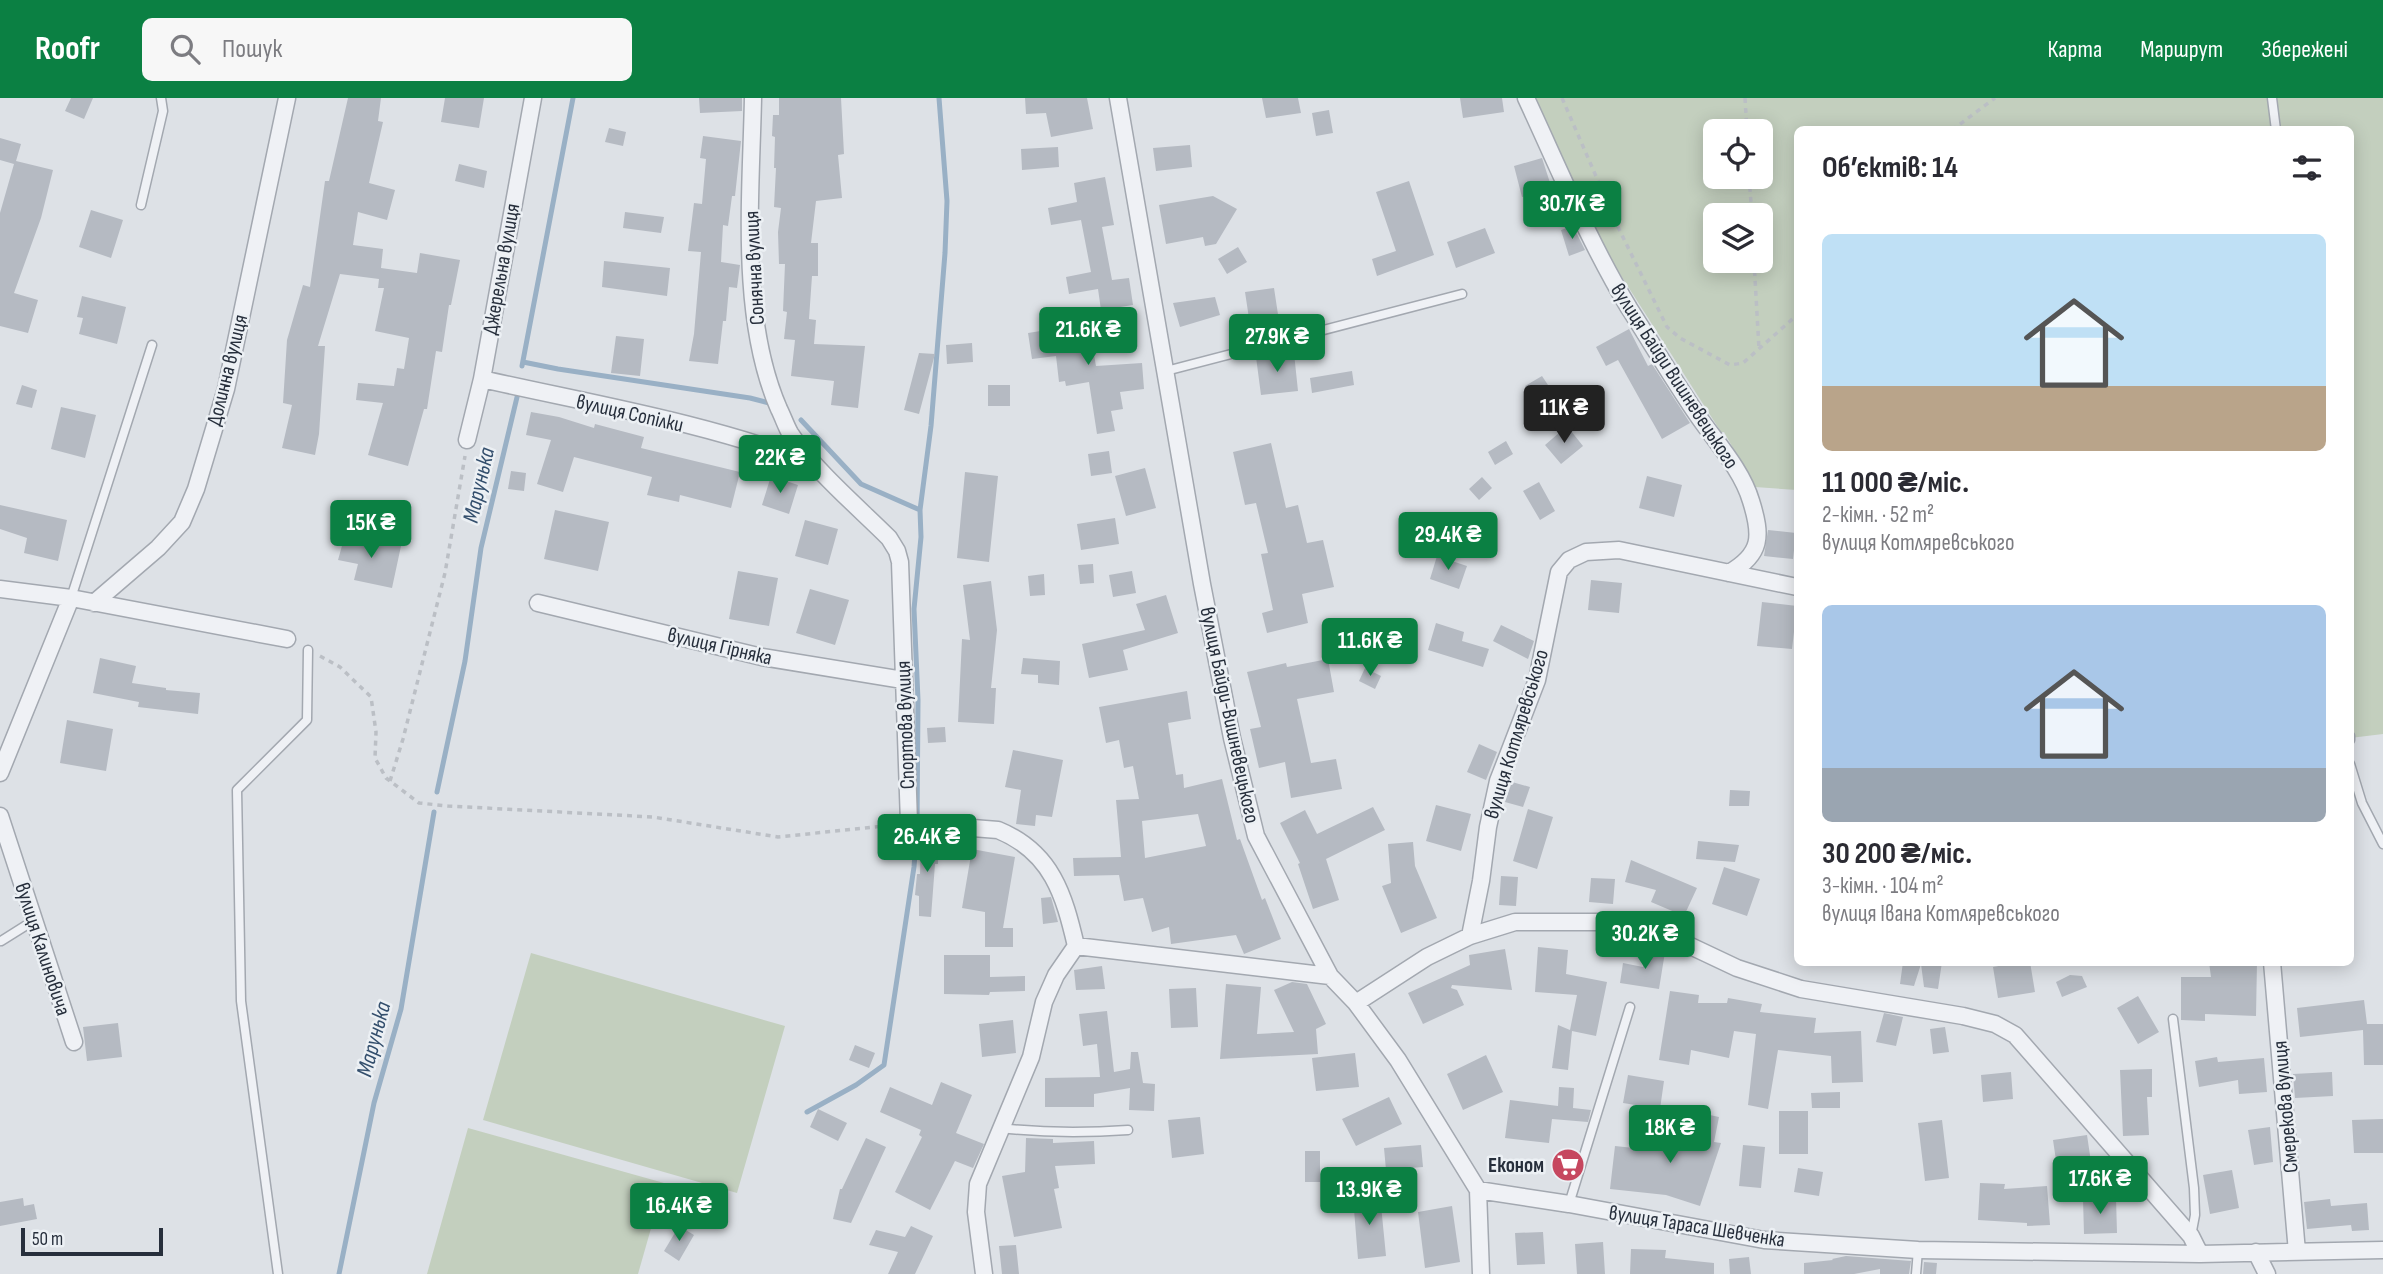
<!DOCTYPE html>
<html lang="uk">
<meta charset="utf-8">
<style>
:root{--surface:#fff;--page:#f7f7f7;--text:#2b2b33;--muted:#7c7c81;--accent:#0b8043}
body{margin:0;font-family:"Sofia Sans Condensed",sans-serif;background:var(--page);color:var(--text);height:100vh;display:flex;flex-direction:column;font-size:26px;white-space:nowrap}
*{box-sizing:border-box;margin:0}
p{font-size:23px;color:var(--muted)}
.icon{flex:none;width:38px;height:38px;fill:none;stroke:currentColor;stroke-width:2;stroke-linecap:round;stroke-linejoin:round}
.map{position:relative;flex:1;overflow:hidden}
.sheet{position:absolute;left:1794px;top:28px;width:560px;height:840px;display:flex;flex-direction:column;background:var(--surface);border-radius:10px;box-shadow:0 4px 18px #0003}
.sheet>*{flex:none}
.controls{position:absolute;left:1703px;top:21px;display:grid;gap:14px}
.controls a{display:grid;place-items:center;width:70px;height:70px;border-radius:10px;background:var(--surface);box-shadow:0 4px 18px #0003;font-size:35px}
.scale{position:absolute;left:21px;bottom:18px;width:142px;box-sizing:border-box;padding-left:7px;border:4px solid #272f3c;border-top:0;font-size:19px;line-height:24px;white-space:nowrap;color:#272f3c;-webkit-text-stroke:5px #ecf0f4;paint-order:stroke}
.price{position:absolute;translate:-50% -60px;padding:0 16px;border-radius:7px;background:var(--accent);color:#fff;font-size:23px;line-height:46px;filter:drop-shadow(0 2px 4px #0008)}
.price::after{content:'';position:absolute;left:50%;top:42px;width:21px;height:16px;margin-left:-10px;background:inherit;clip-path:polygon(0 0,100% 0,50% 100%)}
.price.current{background:#222;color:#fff}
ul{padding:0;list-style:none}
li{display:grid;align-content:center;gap:14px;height:371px;padding:0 28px}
li span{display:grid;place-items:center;height:217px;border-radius:10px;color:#555}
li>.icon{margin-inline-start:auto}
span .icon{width:126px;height:126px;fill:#fffc;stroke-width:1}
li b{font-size:30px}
h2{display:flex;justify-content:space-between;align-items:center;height:84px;padding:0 28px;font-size:30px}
header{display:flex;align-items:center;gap:42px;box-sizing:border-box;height:98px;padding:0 35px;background:var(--accent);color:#fff}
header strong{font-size:33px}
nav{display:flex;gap:38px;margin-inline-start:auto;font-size:24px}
.search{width:490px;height:63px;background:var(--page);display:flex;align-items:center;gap:18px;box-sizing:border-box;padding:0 24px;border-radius:10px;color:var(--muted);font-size:26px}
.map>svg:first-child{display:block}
.green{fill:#c3cfbe;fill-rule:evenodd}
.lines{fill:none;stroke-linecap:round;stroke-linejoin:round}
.stream{stroke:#99b0c5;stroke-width:5}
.building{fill:#b5bac2;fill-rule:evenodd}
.service-casing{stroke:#a3a8b0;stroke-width:11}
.minor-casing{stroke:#a3a8b0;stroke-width:19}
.path{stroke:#bbbfc5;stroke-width:3.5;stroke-dasharray:5 5;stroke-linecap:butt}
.service{stroke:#eff1f5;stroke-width:8}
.minor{stroke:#eff1f5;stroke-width:16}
.labels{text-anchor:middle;stroke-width:5;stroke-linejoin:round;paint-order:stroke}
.street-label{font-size:21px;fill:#272f3c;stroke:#ecf0f4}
.poi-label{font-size:21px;font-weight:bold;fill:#272f3c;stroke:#ecf0f4;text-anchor:end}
.water-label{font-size:23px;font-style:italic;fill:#344f6d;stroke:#ecf0f4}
</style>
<header>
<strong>Roofr</strong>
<div class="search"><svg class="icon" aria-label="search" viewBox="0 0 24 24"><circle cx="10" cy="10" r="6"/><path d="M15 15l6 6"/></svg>Пошук</div>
<nav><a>Карта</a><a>Маршрут</a><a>Збережені</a></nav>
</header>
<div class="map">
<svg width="2383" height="1176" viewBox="0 0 2383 1176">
<rect width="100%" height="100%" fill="#dde1e6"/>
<path class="green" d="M1528,0H2383V636L2350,640V32H1797V392L1755,389L1724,334H1721L1611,162ZM1715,33H1760V79H1715ZM1715,117H1760V163H1715Z
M531,855L785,928L737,1095L483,1022Z
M468,1030L664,1085L638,1176H427Z"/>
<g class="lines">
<path class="stream" d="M523,264L558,271L750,300L773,306
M522,268L573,0
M801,322L861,386L920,412
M437,694L465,563L481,450L518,295
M807,1014L856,987L884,967L914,769L917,729L918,602L914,511L921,439L920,412L931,328L945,155L947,103L939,0
M339,1176L374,1005L401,911L434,714"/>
</g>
<path class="building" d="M71,0H93L84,21L65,13Z
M348,0H381L378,23L383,24L369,85L395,92L387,122L358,114L353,147L383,151L381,170L417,175L420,155L460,162L451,207H449L442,254L436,253L427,311H424L408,368L368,357L383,305L356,302L358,285L394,288L397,270L404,271L409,240L375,233L384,190H378L379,181L340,176L318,248H325L319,336L315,357L282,350L292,307L283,305L287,242L303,187L310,189L325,83H329Z
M445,0H484L479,30L441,24Z
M699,0H742V13L700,15Z
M779,0H841L844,56L838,57L842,100L816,103L811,145H818V178H812L809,221L816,222L814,246L865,248L858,310L831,307L834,283L791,278L795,242L784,241L787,214L783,213L785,166H779L778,134L781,110L774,109L776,70H774L775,39L772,38L773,17H779Z
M1025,0H1087L1093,31L1051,39L1046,15L1026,16Z
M1262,0H1298L1301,15L1266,20Z
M1460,0H1502L1504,14L1463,20Z
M1329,12L1333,35L1316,38L1312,15Z
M609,30L626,34L623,48L605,44Z
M703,38L741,43L735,98H732L728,128L723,127L721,164L740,167L737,190L729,189L726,223H723L718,266L689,263L694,236L701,154L688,153L694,105L702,106L706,61L700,60Z
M0,40L21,46L16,63L53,72L41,120L14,195L38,202L28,235L0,228V115L14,66L0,62Z
M1190,47L1192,69L1156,73L1153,50Z
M1058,49L1059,69L1022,72L1021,51Z
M1542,60L1552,91L1522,99L1514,68Z
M459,66L487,73L484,90L455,83Z
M1105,79L1114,127L1102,129L1112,182L1129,180L1133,207L1101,212L1098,191L1069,196L1066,179L1091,174L1081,122L1051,127L1048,110L1077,104L1074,85Z
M1409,83L1434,157L1377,178L1372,161L1396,153L1376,94Z
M1213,98L1237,111L1216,146L1205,148L1203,139L1166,146L1159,107Z
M91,112L123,122L111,160L79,149Z
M625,114L664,119L661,135L623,130Z
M1573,128L1585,152L1569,158L1561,132Z
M1485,130L1495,155L1456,170L1447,144Z
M1238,149L1247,164L1227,176L1218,161Z
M604,163L670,170L667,198L602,189Z
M1274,190L1279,223L1250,227L1245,194Z
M82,198L126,209L117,246L79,236L83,220L77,219Z
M1215,199L1220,217L1180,229L1173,205Z
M1109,222L1111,236L1091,240L1096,268L1142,265L1144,291L1120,294L1123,311L1111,313L1115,333L1097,336L1089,284L1066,288L1065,283L1059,284L1056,258L1032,261L1028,235Z
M1629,231L1648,268L1652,266L1690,325L1662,341L1618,262L1606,268L1596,249Z
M616,238L644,241L640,278L611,275Z
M972,245L973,264L947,266L946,247Z
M919,255L935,256L919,316L904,312Z
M1294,255L1298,293L1261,297L1256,259Z
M1352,273L1354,287L1312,295L1310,280Z
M1542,278L1550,290L1534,301L1525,288Z
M22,287L37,292L32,310L16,306Z
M988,287H1010V308H988Z
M61,309L96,317L85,360L51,351Z
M531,314L559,319L594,330L595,326L644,339L641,350L740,374L731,410L680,397L679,404L647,397L652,379L574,359L563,394L537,386L551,342L526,337Z
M1567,328L1583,348L1561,366L1545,347Z
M1506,343L1513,356L1495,367L1488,354Z
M1271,345L1286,410L1298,407L1307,445L1323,442L1334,489L1302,496L1308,525L1267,535L1262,515L1273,512L1261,456L1268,455L1256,405L1245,407L1233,354Z
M1109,353L1112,375L1091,378L1088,356Z
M1145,370L1156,410L1126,418L1115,378Z
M511,373L526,375L524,393L508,391Z
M965,374L998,378L989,464L957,460Z
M771,378L798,387L789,416L762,407Z
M1647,378L1682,387L1674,419L1639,410Z
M1482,379L1492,390L1479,402L1469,391Z
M1539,384L1555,413L1540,422L1523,393Z
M0,407L67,422L58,463L24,455L27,440L0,431Z
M555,412L609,424L598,473L544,461Z
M1115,420L1119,446L1081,452L1077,426Z
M805,422L838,431L828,467L795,458Z
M1768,432L1796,435L1793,461L1764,458Z
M345,437L401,448L392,490L354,482L358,466L338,462Z
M1437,458L1467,468L1459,491L1430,481Z
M1093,466L1094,485L1080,486L1078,467Z
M738,473L778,480L769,528L729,521Z
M1132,473L1136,495L1113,499L1109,477Z
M1044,476L1045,497L1030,498L1028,478Z
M1591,482L1622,485L1619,515L1588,512Z
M991,483L997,532L991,590H996L994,626L958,624L962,541L970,542L963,487Z
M810,491L849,502L835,547L796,535Z
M1166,497L1178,535L1123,552L1128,572L1089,580L1082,546L1145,532L1136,506Z
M1762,504L1797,508L1792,551L1757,548Z
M1436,525L1464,534L1462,543L1489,551L1483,569L1428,552Z
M1501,527L1534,543L1528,561L1493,543Z
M100,560L136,568L132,585L166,590V592L200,595L198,616L138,609L139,604L93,595Z
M1023,560L1060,563L1059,587L1038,585V577L1021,576Z
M1328,561L1334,594L1297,601L1311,665L1336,661L1342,691L1291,700L1285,664L1259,670L1250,631L1261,629L1247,574L1286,565L1287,569Z
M1365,570L1381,578L1375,591L1359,583Z
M1187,593L1191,621L1168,625L1176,677L1183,676L1184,690L1222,681L1237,742L1240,741L1262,802L1265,800L1281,841L1244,856L1236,837L1171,846L1169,829L1152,834L1143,800L1124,803L1119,777L1074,778L1073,760L1121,759L1116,702L1139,701L1133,668L1124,670L1119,642L1106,645L1099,609ZM1198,716L1206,748L1145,760L1142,723Z
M67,622L113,631L106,673L60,665Z
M945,629L946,644L928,645L927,630Z
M1479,646L1497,654L1486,682L1467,674Z
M1013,652L1063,662L1052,719L1036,717L1035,728L1016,726L1021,692L1005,689Z
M1512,684L1530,689L1523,709L1505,704Z
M1730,692L1750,693L1749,708H1729Z
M1436,707L1471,716L1461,753L1426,743Z
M1373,709L1385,732L1326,761L1339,802L1313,811L1298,766L1300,765L1280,725L1305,712L1317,736Z
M1528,711L1553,719L1537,771L1513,763Z
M921,737L938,738V766H935L931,819L919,818V798L915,797L917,776H920Z
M1698,743L1739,747L1735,764L1696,761Z
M1413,744L1415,768L1437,820L1401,835L1382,788L1391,785L1388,746Z
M972,751L1015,759L1003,830H1013V849H985V814L962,810Z
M1631,762L1697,790L1684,818L1651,804L1656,792L1625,784Z
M1724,769L1760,781L1747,818L1712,806Z
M1501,778L1518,779L1516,808L1499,807Z
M1591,780L1615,781L1613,806L1589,804Z
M1051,799L1058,824L1043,826L1041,800Z
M1538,849L1568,852L1566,876L1607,884L1596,938L1572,933L1568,972L1552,970L1558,927L1570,932L1577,897L1535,894Z
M1505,851L1512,892L1452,887L1451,890L1457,892L1464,907L1423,926L1408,895L1470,867L1469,857Z
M1645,852L1665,854L1659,891L1620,885L1623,865L1643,869Z
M944,857H990V879L1025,878V893L990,894L989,897L944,896Z
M1903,864H1942L1938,891L1924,889L1921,866L1914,888L1900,886Z
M2021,864H2030L2035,894L1998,900L1993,869Z
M2209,864H2257L2256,918L2205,916V923L2181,922V879H2211Z
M1102,868L1105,891L1076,892L1074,872Z
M2070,877L2082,878L2087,889L2062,899L2056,884Z
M1292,884L1307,886L1326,926L1316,931L1318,956L1220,961L1226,886L1261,889L1257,936L1294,934L1274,892Z
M1196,890L1198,929L1171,930L1169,891Z
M1670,893L1699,897L1698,905H1727L1728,900L1762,906L1760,914L1816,920L1814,935L1861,933L1863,984L1832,985L1831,958L1778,952L1768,1011L1748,1007L1756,936L1734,933L1729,960L1691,952L1689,967L1659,962Z
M2138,898L2159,934L2138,946L2117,910Z
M2364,902L2367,926H2383V967H2364L2363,932L2300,939L2297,910Z
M1107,913L1114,974L1130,971L1131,954H1138L1143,985L1155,986L1154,1013L1129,1012L1130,990L1094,996V1009H1045V980L1100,979L1097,946L1083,948L1079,916Z
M1884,915L1903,919L1896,948L1876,944Z
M1013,922L1016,955L982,959L979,926Z
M118,925L122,959L87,963L83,929Z
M1945,929L1949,954L1933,956L1930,931Z
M855,947L875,955L869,970L849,962Z
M1355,955L1359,989L1316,993L1312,960Z
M1486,957L1503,994L1463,1012L1447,976Z
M2217,959L2218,964L2264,960L2267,994L2239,996L2238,982L2199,989L2195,963Z
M2152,971V999H2147L2149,1037L2123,1038L2120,972Z
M2011,974L2013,1001L1983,1004L1981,977Z
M2332,974L2333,998L2295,1000L2293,976Z
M1628,977L1664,983L1660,1011L1623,1005Z
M941,984L972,997L956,1035L984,1046L973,1070L955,1063L930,1112L895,1094L922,1039L919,1037L921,1032L880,1014L890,989L932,1007Z
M1559,989L1574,990L1573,1010L1591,1012L1588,1024L1552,1021L1549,1045L1505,1040L1510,1002L1558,1008Z
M1840,994V1010H1812L1811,995Z
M1389,999L1402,1026L1356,1048L1342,1021Z
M818,1011L847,1025L838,1043L810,1029Z
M1779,1013H1808V1056H1779Z
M1696,1014L1719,1019L1714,1044L1721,1045L1700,1108L1666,1097L1610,1091L1615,1048L1662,1053L1664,1041L1690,1045Z
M1200,1019L1204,1056L1172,1060L1168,1022Z
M2383,1021V1055H2354L2352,1022Z
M1942,1022L1949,1080L1925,1083L1918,1025Z
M2270,1029L2273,1064L2254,1067L2248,1032Z
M2087,1037L2091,1064L2057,1069L2053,1042Z
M866,1040L886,1049L851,1125L833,1121L840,1091H842Z
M1026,1040L1053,1041V1045L1094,1043L1095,1066L1055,1068L1059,1090L1054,1091L1062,1130L1014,1139L1002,1078L1025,1074Z
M1421,1047L1423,1069L1386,1072L1384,1050Z
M1743,1047L1765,1049L1761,1090L1739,1088Z
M1305,1053H1320V1084H1305Z
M1563,1054L1577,1057L1570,1080L1558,1077Z
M1798,1070L1823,1074L1819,1098L1794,1094Z
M2232,1072L2239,1110L2210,1116L2203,1077Z
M1980,1085L2005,1086L2004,1091L2047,1088L2050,1127L2027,1128V1125L1978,1122Z
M1380,1097L1386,1158L1358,1161L1353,1099Z
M23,1100L24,1108L34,1106L37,1121L0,1128V1104Z
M2116,1100L2117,1135L2084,1136L2083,1101Z
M2330,1101L2331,1108L2367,1105L2369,1132L2352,1133L2351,1127L2307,1131L2304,1104Z
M1452,1108L1460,1164L1425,1170L1418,1114Z
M679,1128L694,1137L679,1163L664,1153Z
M911,1128L933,1138L915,1176H888L898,1154L869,1147L876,1132L905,1139Z
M1543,1134L1545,1166L1517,1167L1515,1135Z
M1603,1144L1605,1176H1577L1575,1146Z
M1016,1147L1019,1176H1002L999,1148Z
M1631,1151L1666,1152L1665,1160L1714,1165V1176H1630Z
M1846,1158L1911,1163L1909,1176H1880V1171L1854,1176H1804V1165L1833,1162L1832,1161Z
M1749,1159L1751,1176H1730L1729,1161Z
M1924,1164L1937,1165L1936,1176H1923Z"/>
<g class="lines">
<defs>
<path id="service" d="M2272,0L2276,32
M141,107L163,13L161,0
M1166,273L1462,196
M71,500L152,247
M2350,638V642
M2350,666L2362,705L2383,746
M1,843L33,823
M2173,921L2194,1090L2195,1117L2191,1138
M1001,1030C1044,1035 1085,1035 1128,1032
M1569,1106L1630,909
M278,1176L241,903L237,692L307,622L308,552
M1916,1176L1918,1152"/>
<path id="minor" d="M753,0C751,98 739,220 779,311C783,319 786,328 790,335C813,371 858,409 889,440L897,453L900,464L909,725L998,732C1052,754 1064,797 1076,848L1330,878
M1118,0L1202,486L1232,640L1256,738L1330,878L1356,905L1398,962L1478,1092L1481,1176
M1526,0C1559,71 1589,144 1629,210C1652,246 1674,283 1698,318C1716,344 1742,372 1751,403C1762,438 1762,456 1729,475
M482,281C593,306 708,325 814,366
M467,342L482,281L533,0
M0,491L71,500L287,541
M94,505L158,450L182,424L196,391L226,291L287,0
M538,505L762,559L903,582
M0,675L71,500
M0,718L74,944
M1470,838L1481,783L1488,729L1498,683L1537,582L1559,474L1569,462L1586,454L1619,452L1797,489
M2272,864L2297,1154
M1356,905L1427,859L1470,838L1515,824H1630L1646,827L1737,870L1801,891L1963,918L1995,926L2015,937L2191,1138L2200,1156
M1478,1092L1569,1106L1764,1142L1918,1152L2200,1156L2383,1152
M2256,1154L2267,1176
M984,1176L976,1114L978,1086L1031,959L1044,904L1056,877L1076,848"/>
</defs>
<use href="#service" class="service-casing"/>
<use href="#minor" class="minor-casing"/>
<path class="path" d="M1562,0L1619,131L1667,229L1680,240L1730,267L1743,265L1797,217
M1745,0L1747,33
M1952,32L1995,0
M1749,79L1752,117
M1754,163L1759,251
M320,558L340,569L371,599L376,634L375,660L386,680L419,705L448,708L653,719L778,739L893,727
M390,683L403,641L445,475L465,358"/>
<use href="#service" class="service"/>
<use href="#minor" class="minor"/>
</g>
<defs>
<symbol id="supermarket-disc" viewBox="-11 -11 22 22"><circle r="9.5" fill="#c6475f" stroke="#ecf0f4"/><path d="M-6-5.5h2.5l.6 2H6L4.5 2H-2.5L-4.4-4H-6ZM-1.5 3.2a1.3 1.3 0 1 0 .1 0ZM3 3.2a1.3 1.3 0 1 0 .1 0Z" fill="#fff"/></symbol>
</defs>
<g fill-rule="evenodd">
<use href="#supermarket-disc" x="1549" y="1048" width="38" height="38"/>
</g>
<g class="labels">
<g class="street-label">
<text transform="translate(754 170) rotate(-93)" y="7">Сонячна вулиця</text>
<text transform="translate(501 171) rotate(-80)" y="7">Джерельна вулиця</text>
<text transform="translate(227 272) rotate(-76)" y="7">Долинна вулиця</text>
<text transform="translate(1675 278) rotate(57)" y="7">вулиця Байди Вишневецького</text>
<text transform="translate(630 315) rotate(13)" y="7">вулиця Сопілки</text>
<text transform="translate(720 548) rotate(13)" y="7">вулиця Гірняка</text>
<text transform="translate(1230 617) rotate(78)" y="7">вулиця Байди-Вишневецького</text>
<text transform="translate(905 627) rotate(-92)" y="7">Спортова вулиця</text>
<text transform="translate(1516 636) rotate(-73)" y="7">вулиця Котляревського</text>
<text transform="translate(43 851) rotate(72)" y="7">вулиця Калиновича</text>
<text transform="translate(2285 1009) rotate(-95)" y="7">Смерекова вулиця</text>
<text transform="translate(1697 1128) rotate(9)" y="7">вулиця Тараса Шевченка</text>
</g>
<g class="poi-label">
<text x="1544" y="1074">Економ</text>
</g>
<g class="water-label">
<text transform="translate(478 387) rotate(-77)" y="8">Марунька</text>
<text transform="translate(373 941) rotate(-75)" y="8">Марунька</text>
</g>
</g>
</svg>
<div class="controls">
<a><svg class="icon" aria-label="locate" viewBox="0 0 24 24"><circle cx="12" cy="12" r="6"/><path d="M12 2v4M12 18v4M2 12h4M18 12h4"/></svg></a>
<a><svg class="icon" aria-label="layers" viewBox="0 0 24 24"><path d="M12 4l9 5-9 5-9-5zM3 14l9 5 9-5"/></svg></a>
</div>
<div class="scale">50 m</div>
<b class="price" style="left:1572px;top:143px">30.7K ₴</b>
<b class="price" style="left:1088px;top:269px">21.6K ₴</b>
<b class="price" style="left:1277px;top:276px">27.9K ₴</b>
<b class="price current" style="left:1564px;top:347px">11K ₴</b>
<b class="price" style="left:780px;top:397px">22K ₴</b>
<b class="price" style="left:371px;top:462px">15K ₴</b>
<b class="price" style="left:1448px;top:474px">29.4K ₴</b>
<b class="price" style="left:1370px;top:580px">11.6K ₴</b>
<b class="price" style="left:927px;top:776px">26.4K ₴</b>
<b class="price" style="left:1645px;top:873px">30.2K ₴</b>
<b class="price" style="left:1670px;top:1067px">18K ₴</b>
<b class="price" style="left:2100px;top:1118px">17.6K ₴</b>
<b class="price" style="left:1369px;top:1129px">13.9K ₴</b>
<b class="price" style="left:679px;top:1145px">16.4K ₴</b>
<section class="sheet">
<h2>Об’єктів: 14<svg class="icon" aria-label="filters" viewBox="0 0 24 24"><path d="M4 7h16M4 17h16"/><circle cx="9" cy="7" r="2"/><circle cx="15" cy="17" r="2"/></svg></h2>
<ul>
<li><span style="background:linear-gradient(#bfe0f5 70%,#b9a48a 0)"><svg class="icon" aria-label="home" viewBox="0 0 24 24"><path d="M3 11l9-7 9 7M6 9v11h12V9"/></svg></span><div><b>11 000 ₴/міс.</b><p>2-кімн. · 52 m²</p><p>вулиця Котляревського</p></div></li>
<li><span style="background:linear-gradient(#a9c7e8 75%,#9aa5b1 0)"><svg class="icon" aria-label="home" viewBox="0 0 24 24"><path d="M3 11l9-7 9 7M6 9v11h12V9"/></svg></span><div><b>30 200 ₴/міс.</b><p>3-кімн. · 104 m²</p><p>вулиця Івана Котляревського</p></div></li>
</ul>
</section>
</div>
